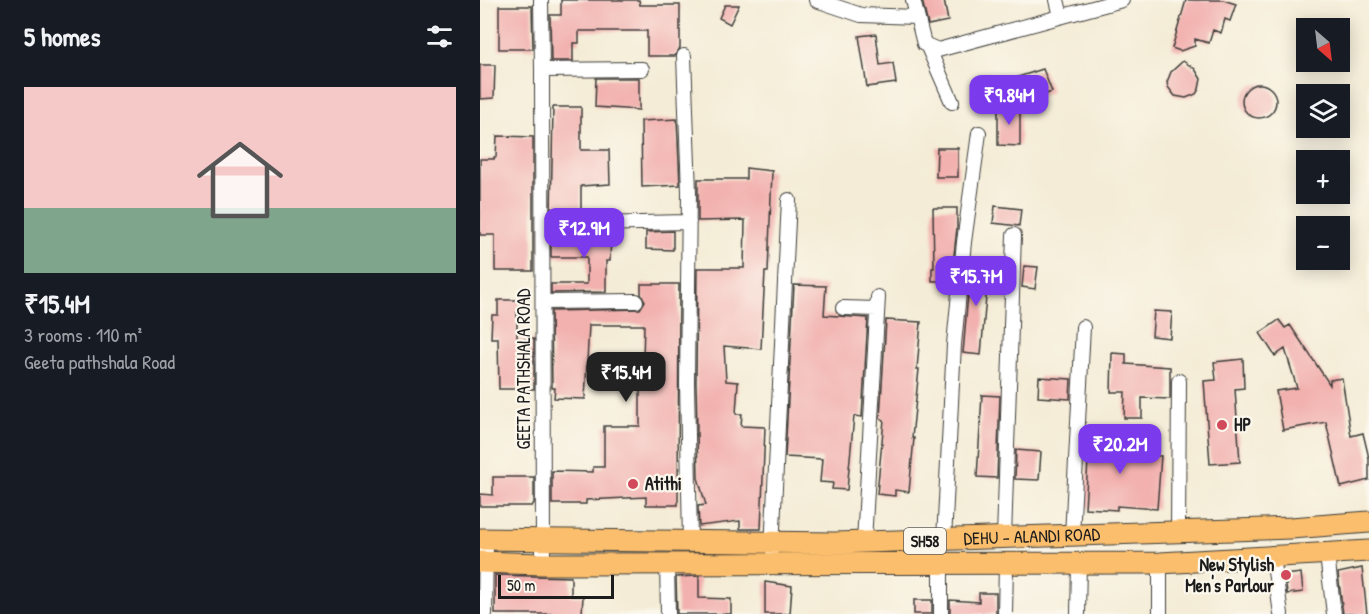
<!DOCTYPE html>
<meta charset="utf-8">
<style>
:root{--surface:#171b24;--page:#20242c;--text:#f1f3f6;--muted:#9ea1a6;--accent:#7c3aed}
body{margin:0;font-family:"Patrick Hand",sans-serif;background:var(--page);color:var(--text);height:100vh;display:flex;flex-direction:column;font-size:22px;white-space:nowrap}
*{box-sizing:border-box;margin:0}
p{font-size:20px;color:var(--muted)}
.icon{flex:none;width:33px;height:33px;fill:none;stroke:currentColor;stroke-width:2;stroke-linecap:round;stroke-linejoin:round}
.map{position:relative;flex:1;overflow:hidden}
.details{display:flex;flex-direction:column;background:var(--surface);width:480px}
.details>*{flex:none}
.needle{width:39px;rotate:152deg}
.buttons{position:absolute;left:816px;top:18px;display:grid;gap:12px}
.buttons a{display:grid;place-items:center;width:54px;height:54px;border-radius:0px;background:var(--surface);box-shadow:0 3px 15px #0003;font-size:30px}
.scale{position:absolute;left:18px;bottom:15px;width:116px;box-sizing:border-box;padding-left:6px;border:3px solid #1c1c1c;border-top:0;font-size:16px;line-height:21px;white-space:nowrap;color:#1c1c1c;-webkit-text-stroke:4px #fbf7ec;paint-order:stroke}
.price{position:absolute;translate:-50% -51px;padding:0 14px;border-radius:12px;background:var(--accent);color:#fff;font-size:20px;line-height:39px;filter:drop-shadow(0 2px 3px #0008)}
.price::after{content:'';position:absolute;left:50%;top:36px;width:18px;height:14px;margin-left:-9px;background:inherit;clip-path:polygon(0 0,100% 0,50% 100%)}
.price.active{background:#222;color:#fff}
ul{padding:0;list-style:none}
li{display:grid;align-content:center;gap:12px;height:318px;padding:0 24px}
li span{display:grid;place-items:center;height:186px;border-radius:0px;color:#555}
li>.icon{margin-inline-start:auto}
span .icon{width:108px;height:108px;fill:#fffc;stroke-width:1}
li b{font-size:26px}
h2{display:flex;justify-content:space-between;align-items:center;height:72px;padding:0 24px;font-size:26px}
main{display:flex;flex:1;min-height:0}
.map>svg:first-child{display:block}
.building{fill:#f2b0ae}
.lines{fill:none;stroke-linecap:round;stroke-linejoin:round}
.minor-casing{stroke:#3c3b38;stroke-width:16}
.primary-casing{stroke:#3c3b38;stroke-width:23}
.minor{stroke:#fff;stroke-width:14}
.primary{stroke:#fabe6d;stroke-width:21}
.poi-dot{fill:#d1495b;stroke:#fbf7ec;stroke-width:2}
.labels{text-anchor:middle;stroke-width:4.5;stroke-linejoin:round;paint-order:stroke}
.shield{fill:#fbf7ec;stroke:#5f5e5a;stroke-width:1.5}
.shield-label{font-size:16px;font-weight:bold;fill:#1c1c1c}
.street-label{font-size:18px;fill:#1c1c1c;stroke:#fbf7ec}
.poi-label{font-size:18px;font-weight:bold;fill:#1c1c1c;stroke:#fbf7ec;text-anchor:start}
</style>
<main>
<section class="details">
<h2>5 homes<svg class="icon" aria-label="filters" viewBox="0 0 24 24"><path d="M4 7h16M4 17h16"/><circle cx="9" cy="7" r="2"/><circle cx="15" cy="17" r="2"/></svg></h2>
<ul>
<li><span style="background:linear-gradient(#f6c9c9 65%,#7fa58c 0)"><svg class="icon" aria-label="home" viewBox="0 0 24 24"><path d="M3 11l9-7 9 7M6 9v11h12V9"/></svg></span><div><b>₹15.4M</b><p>3 rooms · 110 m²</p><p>Geeta pathshala Road</p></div></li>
</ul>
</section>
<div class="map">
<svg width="889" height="614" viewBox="0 0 889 614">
<rect width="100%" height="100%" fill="#fbf7ec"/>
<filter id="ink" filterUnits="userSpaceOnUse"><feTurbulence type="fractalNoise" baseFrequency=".0167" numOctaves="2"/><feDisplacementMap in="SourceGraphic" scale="12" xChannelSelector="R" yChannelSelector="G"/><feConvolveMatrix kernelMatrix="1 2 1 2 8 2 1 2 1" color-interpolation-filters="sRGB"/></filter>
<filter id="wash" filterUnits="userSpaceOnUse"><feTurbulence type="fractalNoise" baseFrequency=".008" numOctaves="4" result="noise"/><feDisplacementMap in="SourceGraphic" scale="24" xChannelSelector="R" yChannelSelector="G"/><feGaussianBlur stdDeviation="1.35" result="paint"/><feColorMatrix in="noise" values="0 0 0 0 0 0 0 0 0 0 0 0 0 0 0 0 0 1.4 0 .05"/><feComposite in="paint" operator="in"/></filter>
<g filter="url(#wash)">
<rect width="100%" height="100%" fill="#f4ecd6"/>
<g id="blocks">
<path class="building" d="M81,0H159L160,5H200V48L195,56H167V31H99V43H93V61H71L70,15H81Z
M442,0H464L468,21L448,25Z
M706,0H743L756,4L750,21L745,19L741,33L733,30L729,43L715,39V46L700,51L692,48Z
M245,5H259L250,24L239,18Z
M19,6H52L53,49H19Z
M396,34L400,65L413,63L416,83L387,87L379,36Z
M703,61L715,69L721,79L719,89L716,94L706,98L695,96L688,87L687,82L691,72Z
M0,65H15L14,98L0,99Z
M563,69L572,92L546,101L538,77Z
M116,78H159V110L115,107Z
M762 101a17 17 0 1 1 34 0a17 17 0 1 1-34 0Z
M518,106L540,107V146L518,145Z
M73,107H101V150H129L130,184L101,186V215L71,216Z
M197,119L200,185L162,187L161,121Z
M17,136L53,137V271H15V235H0V159H14V157H16Z
M457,148H478V177H456Z
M266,168L292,171L288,272H285L281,349L244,346L246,381L258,382L256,414H262L261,426L285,427L281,529H260V521L219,526L218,506L226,505L218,478L216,383L217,268H264L265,220L218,221V179H266Z
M515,206L541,209L539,226L513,223Z
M453,208H477V228L471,281H452V268H454Z
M193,231V250L166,249V232Z
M131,233L130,261H126V292L71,293V284H107V257H71V234Z
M491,259L509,261L501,355L483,353Z
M544,266L558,267L555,289L542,287Z
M161,284H199L198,505H166V497L106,500V504H72V471L113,472V467H124V426H160V359H163L164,325H109L105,399L74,398L75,388H72L71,311L160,309L165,301L161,294Z
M314,285L346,286L344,315L388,318L382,417L374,416L367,490L352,489L353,483L340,482L342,459L305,457Z
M18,300H40V312H37V340L54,339V389H19L18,338H11L12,315H18Z
M674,311L692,312L690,338L672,336Z
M406,320L441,322L437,369H439L432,438H434L429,492L415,490V496L397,494L404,420L400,418Z
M799,320L805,328L810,325L850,385V380L862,378L871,436L883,433L889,458V480L861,487L846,422L803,430L796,391L817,388L805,349L795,356L780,333Z
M632,353L646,354V364L690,367V399L662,398V418H644L645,392H631Z
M763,359L764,388L755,389L760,462L730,464L724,381L736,380L734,362Z
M559,377L591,379L590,399L558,397Z
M502,395L520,396L517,478L497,477Z
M610,429L641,431L639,454L681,456L677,509L637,506V510L605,508Z
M536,450L561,452L559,480L535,479Z
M13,477H54V503L52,506H0V494L13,495Z
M882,568L887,614H863L858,573Z
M821,573L823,592L807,594L805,575Z
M15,575L91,577V596H103L102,614H15Z
M219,576V598L251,599V614H197L196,577Z
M285,582L312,586L310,614H285Z
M499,593H516V614H470V600L499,602Z
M434,600H452V614H434Z"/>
</g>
</g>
<g filter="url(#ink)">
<use href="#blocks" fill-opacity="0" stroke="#3c3b38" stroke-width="1.5"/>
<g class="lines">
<defs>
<path id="minor" d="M61,0L62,70
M336,0L381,15L436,17
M433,0L444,44L458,50L642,0
M577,0L581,16
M448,47L472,102
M204,56L209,192L207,383L210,542
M63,225L209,222
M63,302L156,301
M363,308L397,309
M698,532L699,381
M592,536L603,327
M524,538L534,235
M464,540L474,344L484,242L499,133
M384,542L398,297
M292,549L309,200
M847,555L854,614
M793,557L801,614
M187,563L188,614
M461,563V614
M63,564L62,70L162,69
M5,614L6,539
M525,614L526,563
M598,614L599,564
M680,614V563"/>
<g id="primary">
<path id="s1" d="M0,539L355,543L811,528L889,522"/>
<path d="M0,562L63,564L680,563L889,551"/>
</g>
</defs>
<use href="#minor" class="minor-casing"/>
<use href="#primary" class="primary-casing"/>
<use href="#minor" class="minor"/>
<use href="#primary" class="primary"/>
</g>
</g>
<g class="poi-dot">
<circle cx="742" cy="425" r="6"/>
<circle cx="153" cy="484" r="6"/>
<circle cx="806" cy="575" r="6"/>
</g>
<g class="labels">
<rect class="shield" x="424" y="528" width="42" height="26" rx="4.5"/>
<g class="shield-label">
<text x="445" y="547">SH58</text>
</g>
<g class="street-label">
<text transform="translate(44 369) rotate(-90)" y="6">GEETA PATHSHALA ROAD</text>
<text dy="6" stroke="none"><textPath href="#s1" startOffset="552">DEHU - ALANDI ROAD</textPath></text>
</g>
<g class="poi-label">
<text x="754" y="431">HP</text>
<text x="165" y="490">Atithi</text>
<text x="794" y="571" text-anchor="end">New Stylish<tspan x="794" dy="21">Men's Parlour</tspan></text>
</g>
</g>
</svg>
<div class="buttons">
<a><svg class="needle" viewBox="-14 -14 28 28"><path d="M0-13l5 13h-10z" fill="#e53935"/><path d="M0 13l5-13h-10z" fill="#9ea1a6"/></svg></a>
<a><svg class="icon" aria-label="layers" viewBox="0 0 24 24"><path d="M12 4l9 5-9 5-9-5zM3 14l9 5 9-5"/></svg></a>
<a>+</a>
<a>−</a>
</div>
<div class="scale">50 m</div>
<b class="price" style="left:529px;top:126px">₹9.84M</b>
<b class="price" style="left:104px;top:259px">₹12.9M</b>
<b class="price" style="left:496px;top:307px">₹15.7M</b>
<b class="price active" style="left:146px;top:403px">₹15.4M</b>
<b class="price" style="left:640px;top:475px">₹20.2M</b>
</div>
</main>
